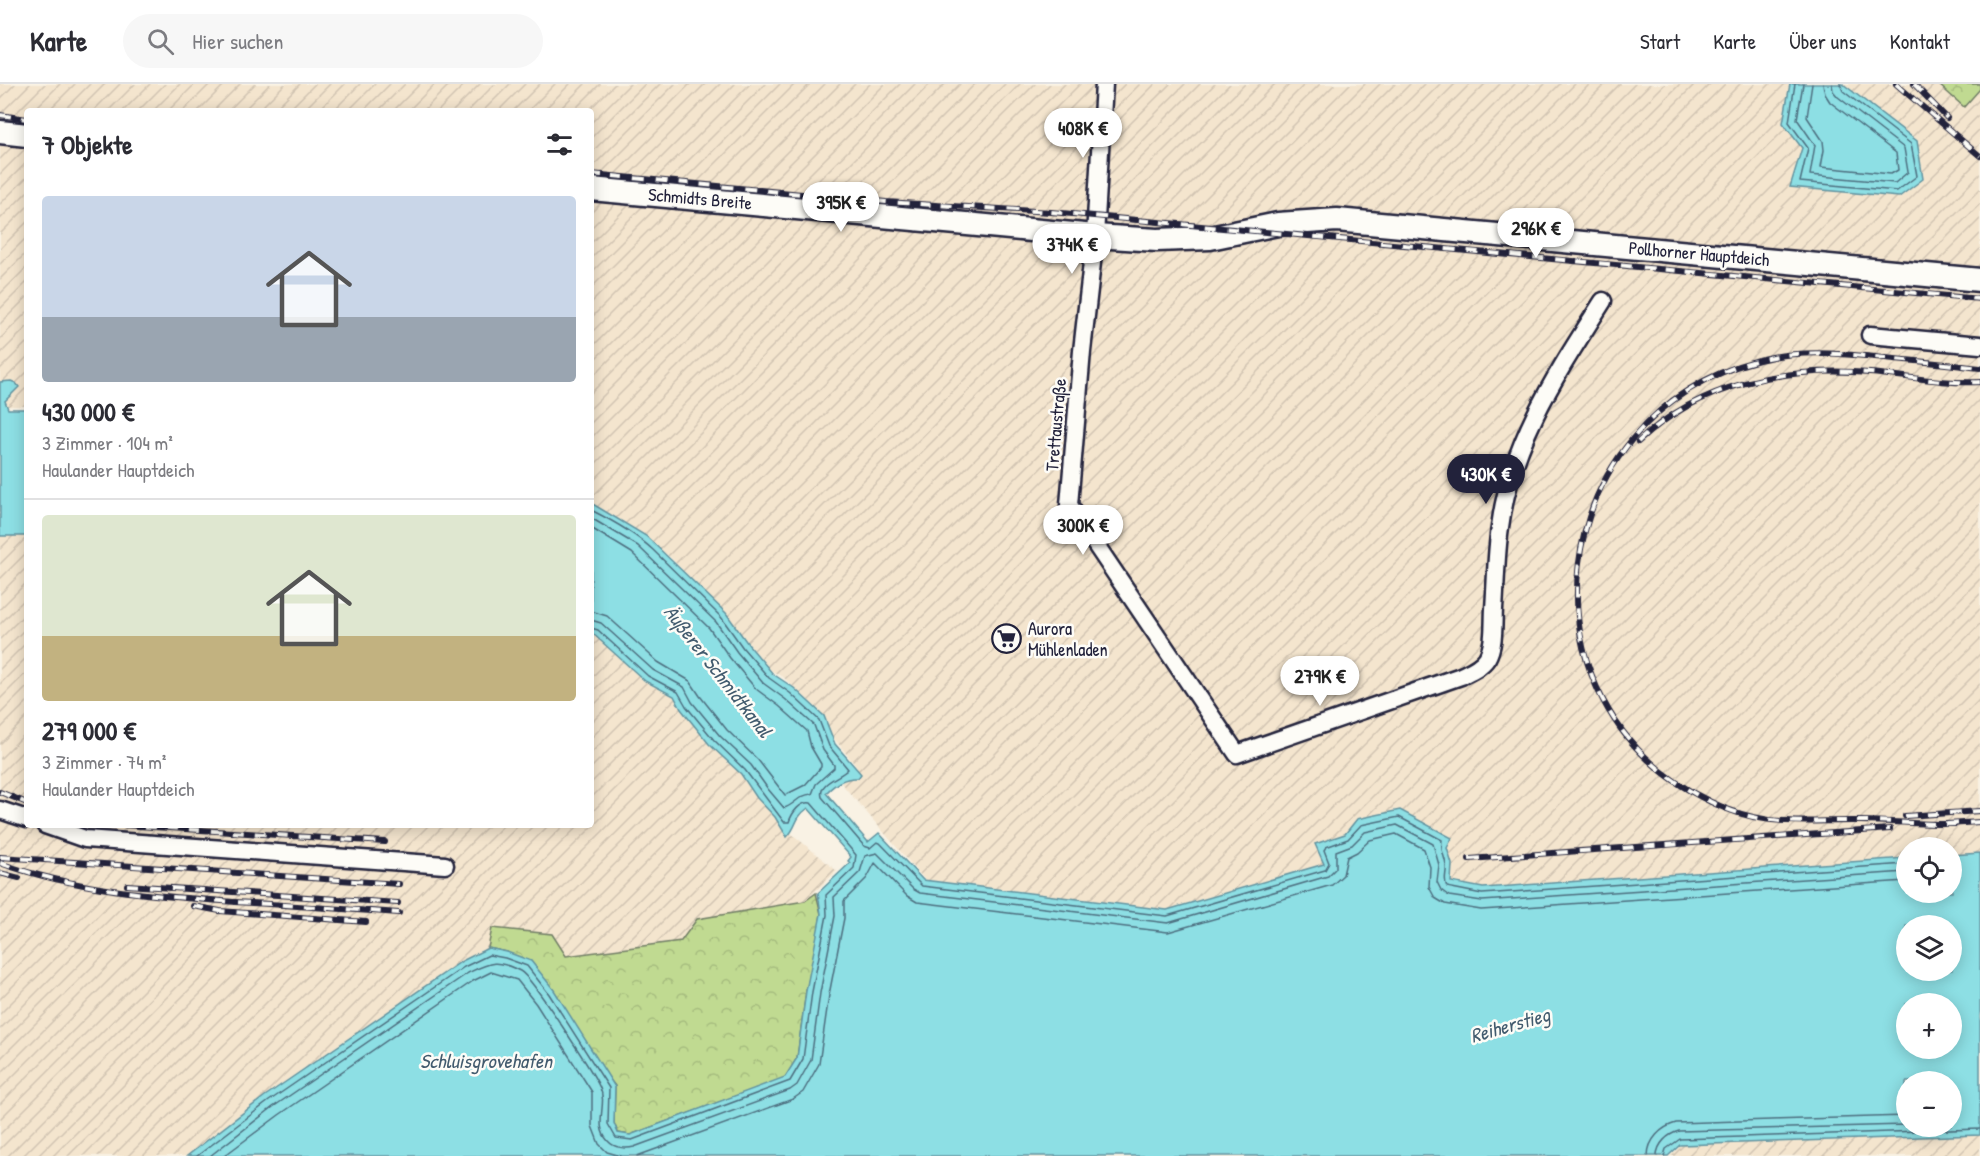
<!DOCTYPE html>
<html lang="de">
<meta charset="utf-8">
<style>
:root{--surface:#fff;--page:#f7f7f7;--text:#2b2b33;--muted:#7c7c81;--line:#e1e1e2;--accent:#22223b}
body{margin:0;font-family:"Patrick Hand",sans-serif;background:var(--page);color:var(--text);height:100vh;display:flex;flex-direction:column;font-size:22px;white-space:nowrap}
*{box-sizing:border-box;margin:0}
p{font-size:20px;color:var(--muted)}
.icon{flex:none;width:33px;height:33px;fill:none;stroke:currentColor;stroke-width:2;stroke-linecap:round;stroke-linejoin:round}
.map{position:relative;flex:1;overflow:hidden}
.sheet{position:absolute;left:24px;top:24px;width:570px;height:720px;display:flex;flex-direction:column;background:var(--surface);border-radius:6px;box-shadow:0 3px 15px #0003}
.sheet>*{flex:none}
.fabs{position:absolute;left:1896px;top:753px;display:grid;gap:12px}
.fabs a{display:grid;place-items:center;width:66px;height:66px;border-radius:50%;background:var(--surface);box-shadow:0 3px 15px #0003;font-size:30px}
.price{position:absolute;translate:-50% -51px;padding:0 14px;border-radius:21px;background:#fff;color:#222;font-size:20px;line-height:39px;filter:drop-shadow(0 2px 3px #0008)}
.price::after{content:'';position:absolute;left:50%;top:36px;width:18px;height:14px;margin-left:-9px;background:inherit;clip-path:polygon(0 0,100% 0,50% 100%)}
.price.on{background:var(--accent);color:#fff}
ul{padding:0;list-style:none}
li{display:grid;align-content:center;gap:12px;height:318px;padding:0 18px}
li+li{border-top:2px solid var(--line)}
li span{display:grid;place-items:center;height:186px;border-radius:6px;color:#555}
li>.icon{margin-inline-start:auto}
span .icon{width:108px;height:108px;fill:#fffc;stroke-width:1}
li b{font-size:26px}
h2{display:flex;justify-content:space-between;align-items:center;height:72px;padding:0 18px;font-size:26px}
header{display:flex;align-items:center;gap:36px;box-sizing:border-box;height:84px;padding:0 30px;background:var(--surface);border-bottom:2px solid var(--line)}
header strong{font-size:28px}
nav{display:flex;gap:33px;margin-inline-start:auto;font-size:21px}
.search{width:420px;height:54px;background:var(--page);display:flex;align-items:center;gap:15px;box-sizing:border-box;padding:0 21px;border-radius:33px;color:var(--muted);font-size:22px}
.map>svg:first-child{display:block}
.industrial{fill:url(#industrial-furrows)}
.forest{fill:url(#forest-crowns);stroke:#717e66;stroke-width:1.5}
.water{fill:#8ddfe4;stroke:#6293a0;stroke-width:1.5;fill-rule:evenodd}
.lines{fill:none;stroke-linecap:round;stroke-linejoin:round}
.shore{stroke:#4d6e7f;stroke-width:1.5}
.minor-casing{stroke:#22223b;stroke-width:21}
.secondary-casing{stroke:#22223b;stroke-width:27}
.minor{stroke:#fdfcf7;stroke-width:16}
.secondary{stroke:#fdfcf7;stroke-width:22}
.rail-casing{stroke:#22223b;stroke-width:6}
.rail{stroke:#fdfcf7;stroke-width:4;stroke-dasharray:11;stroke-linecap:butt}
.labels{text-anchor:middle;stroke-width:5;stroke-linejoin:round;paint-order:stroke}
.street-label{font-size:18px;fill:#22223b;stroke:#fdfcf7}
.poi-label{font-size:18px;fill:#22223b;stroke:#fdfcf7;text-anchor:start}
.water-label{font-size:20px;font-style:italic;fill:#425b6e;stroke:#fdfcf7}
</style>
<header>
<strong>Karte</strong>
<div class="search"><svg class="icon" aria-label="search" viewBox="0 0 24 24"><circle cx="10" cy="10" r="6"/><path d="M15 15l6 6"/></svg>Hier suchen</div>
<nav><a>Start</a><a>Karte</a><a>Über uns</a><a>Kontakt</a></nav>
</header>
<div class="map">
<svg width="1980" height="1072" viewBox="0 0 1980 1072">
<defs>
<pattern id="industrial-furrows" width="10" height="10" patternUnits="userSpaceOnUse" patternTransform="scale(1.5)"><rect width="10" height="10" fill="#f4e5ce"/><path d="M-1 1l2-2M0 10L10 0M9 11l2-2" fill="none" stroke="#d1c4b2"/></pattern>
<pattern id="forest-crowns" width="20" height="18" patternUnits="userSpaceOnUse" patternTransform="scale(1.5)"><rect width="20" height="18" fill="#c0da91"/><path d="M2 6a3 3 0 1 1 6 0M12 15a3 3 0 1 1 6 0" fill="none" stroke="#a5bb7e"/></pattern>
</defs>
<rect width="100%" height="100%" fill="#f9f2e4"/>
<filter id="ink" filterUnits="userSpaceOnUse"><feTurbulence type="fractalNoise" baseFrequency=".0167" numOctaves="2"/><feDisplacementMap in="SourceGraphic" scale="12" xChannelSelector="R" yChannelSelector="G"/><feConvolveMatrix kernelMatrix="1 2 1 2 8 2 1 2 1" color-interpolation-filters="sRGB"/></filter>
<g filter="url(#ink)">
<path class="industrial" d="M0,0H1938L1964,23L1980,5V769L1952,771V764H1906V774L1483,804L1451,798L1452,780L1447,764L1358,735L1345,750L1316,760L1324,780L1167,826L925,796L841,699L857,683L832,652L821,628L784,594L769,585L731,537L670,473L624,439L591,422V27H27V322H0Z
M0,445H27V741H591V505L616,518L792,750L837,787L805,817L697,835L682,857L566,872L492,844L488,864L462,877L265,1012L187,1072H0Z
M1980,1051V1072H1670L1681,1061Z"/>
<path class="forest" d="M1938,0H1980V5L1964,23Z
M816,809L821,830L816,865L806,907L797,974L785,994L630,1051L618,1049L614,1039L615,1002L507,868L488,864L492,844L552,850L566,872L681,857L697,835L805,817Z"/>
<path class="water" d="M1790,0H1843L1917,57L1923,95L1899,113L1790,103L1802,64L1783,39Z
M11,297L16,299L19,303L5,317L8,325H27V452H0V298Z
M591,419L646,452L726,529L748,560L773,590L794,604L824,632L835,660L861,690L858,694C844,693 835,700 826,709L868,758L879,749L923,796L1167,826L1324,780L1315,760L1345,750L1357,735L1400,726L1452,754L1447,764L1452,780L1451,798L1483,804L1906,774V808H1952V771L1980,769V1051L1680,1061L1668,1072H187L265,1012L462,877L488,864L507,868L531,877L554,906L615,1003L614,1039L618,1049L630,1051L785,993L797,974L806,907L821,830L818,809L850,779L848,777L851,773L808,724C793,735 798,742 787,753L775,733L757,714L741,690L709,660L681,625L674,612L645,597L591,548ZM1906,842H1952V886H1906ZM1906,920H1952V964H1906ZM1906,998H1952V1042H1906Z"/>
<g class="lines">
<path class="shore" d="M1795,0L1789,38L1808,64L1800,98L1897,107L1917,92L1911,60L1843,7L1840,0
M1803,0L1797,35L1815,61L1810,91L1895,99L1908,88L1904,64L1838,13L1833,7L1832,0
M1812,0L1807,33L1823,57L1824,66L1821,83L1891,90L1898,86L1896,69L1830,18L1825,10L1823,0
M591,426C613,437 635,449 653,466L721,533L743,564L769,594L790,609L819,636L829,662L848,685C840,694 818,698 822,713L864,762L870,764L877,758L880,759L922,802L1167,832L1325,786L1329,779L1324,766L1326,763L1348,755L1361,741L1399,733L1442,756C1440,768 1445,771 1446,782C1447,790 1443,795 1447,803L1482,810L1906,780
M591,434L638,462L716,538L737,568L763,599L785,615L814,641L823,666L834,681V684L816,700L812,710C798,711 795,721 784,724L768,705L751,681L720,652L692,618L684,603L653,586L601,539L591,536
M591,444L632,469L709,544L730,574L756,605L779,622L807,647L811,663L821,680V683L805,701L785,711L758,676L727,646L700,612L690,597L658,578L607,532L591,527
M197,1072L269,1017L464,883L489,871L505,874L527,882L549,910L609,1004L608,1040L616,1054L632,1056L790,997L803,975L812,908L827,831L826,811L854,784L856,771L811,719C800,717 792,729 789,738H784L745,686L714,656L686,622L678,608L648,592L598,546L591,544
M210,1072L273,1023L468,889C491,878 496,875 520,887C532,893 593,988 600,1004C608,1021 593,1041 608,1057C614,1064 626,1065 634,1063L790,1006L797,1001L811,976L820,909L835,832L834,813L860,788L865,772L877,769L913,805L920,809L1168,839L1328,792L1336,784V767L1352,761L1365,748L1397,741L1433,760L1439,781L1437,798L1441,806L1449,812L1482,817L1906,788
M224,1072L279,1031L473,897L491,888L517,896L536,920L592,1008V1042L599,1060L607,1068L621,1072
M637,1072L793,1015L803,1008L819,980L829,911L844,834V817L867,794L875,779L907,812L917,818L1168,848L1332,801L1343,791L1347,773L1357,768L1370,756L1396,750L1424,765L1430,783L1429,803L1435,814L1445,820L1481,826L1906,797
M1648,1072C1648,1056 1661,1043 1676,1039L1906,1032
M1657,1072C1657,1060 1668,1050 1679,1047L1906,1041
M1664,1072L1666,1065L1680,1055L1980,1045"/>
<defs>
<path id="minor" d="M1104,0L1095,152L1082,267L1069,421L1237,670L1461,592C1471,587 1481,583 1487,574C1495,560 1493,540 1494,525C1496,497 1496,470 1500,443C1511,357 1558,288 1603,217
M1870,251L1980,261
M0,726L27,735
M45,741L85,755L445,781"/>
<path id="secondary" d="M0,48L27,51
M591,105L1095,152L1157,156L1210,154L1278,140L1337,136L1980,196"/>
</defs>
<use href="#minor" class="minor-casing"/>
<use href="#secondary" class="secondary-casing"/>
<use href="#minor" class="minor"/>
<use href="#secondary" class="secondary"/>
<defs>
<path id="rail" d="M1896,0L1980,72
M1914,0L1947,34
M0,31L27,35
M591,90L886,118L1051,128L1980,215
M1638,358C1700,299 1787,282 1870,289C1905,292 1945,300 1980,298
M0,708L27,719
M1905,732L1980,727
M1947,740L1980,738
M1956,740C1924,741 1893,737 1861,737C1803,736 1766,745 1711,718C1508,621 1545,331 1759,276C1801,265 1843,270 1885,274C1917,277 1948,280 1980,284
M123,741L385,758
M0,773L399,800
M1469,775L1890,745
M0,779C75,806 156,812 235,818C289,821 344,825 399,829
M0,789L19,794
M127,801L398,819
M193,822L220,827L366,838"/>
</defs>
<use href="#rail" class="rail-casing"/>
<use href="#rail" class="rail"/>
</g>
</g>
<defs>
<symbol id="supermarket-ring" viewBox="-11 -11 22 22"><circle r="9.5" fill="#fdfcf7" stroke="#22223b" stroke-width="1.5"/><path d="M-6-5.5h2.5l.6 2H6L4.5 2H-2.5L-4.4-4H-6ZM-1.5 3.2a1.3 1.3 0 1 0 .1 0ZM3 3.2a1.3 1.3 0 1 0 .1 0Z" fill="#22223b"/></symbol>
</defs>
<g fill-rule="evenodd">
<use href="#supermarket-ring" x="990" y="538" width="33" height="33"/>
</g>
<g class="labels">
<g class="street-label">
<text transform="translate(700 115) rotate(5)" y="6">Schmidts Breite</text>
<text transform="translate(1699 170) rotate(5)" y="6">Pollhorner Hauptdeich</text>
<text transform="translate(1056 341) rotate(-85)" y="6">Trettaustraße</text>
</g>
<g class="poi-label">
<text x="1028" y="551">Aurora<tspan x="1028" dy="21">Mühlenladen</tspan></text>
</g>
<g class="water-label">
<text transform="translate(718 587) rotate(52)" y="7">Äußerer Schmidtkanal</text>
<text transform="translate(1510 941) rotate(-16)" y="7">Reiherstieg</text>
<text x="486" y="984">Schluisgrovehafen</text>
</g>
</g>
</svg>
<div class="fabs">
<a><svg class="icon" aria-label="locate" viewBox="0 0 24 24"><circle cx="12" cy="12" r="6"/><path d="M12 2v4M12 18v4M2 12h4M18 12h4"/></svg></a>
<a><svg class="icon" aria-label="layers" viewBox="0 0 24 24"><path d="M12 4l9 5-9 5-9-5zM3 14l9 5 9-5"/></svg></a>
<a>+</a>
<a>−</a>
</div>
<b class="price" style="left:1083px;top:75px">408K €</b>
<b class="price" style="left:841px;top:149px">395K €</b>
<b class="price" style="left:1536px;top:175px">296K €</b>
<b class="price" style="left:1072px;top:191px">374K €</b>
<b class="price on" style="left:1486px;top:421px">430K €</b>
<b class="price" style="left:1083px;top:472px">300K €</b>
<b class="price" style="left:1320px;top:623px">279K €</b>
<section class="sheet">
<h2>7 Objekte<svg class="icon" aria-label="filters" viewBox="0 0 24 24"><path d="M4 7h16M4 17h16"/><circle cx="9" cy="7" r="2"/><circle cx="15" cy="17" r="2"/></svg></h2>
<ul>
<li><span style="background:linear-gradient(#c9d6e8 65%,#9aa5b1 0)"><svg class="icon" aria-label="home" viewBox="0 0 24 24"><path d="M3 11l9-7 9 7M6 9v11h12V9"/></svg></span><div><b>430 000 €</b><p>3 Zimmer · 104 m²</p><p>Haulander Hauptdeich</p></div></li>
<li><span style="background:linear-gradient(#dfe7d0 65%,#c2b280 0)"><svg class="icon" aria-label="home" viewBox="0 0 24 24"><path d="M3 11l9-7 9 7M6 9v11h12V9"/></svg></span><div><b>279 000 €</b><p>3 Zimmer · 74 m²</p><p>Haulander Hauptdeich</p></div></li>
</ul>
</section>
</div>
